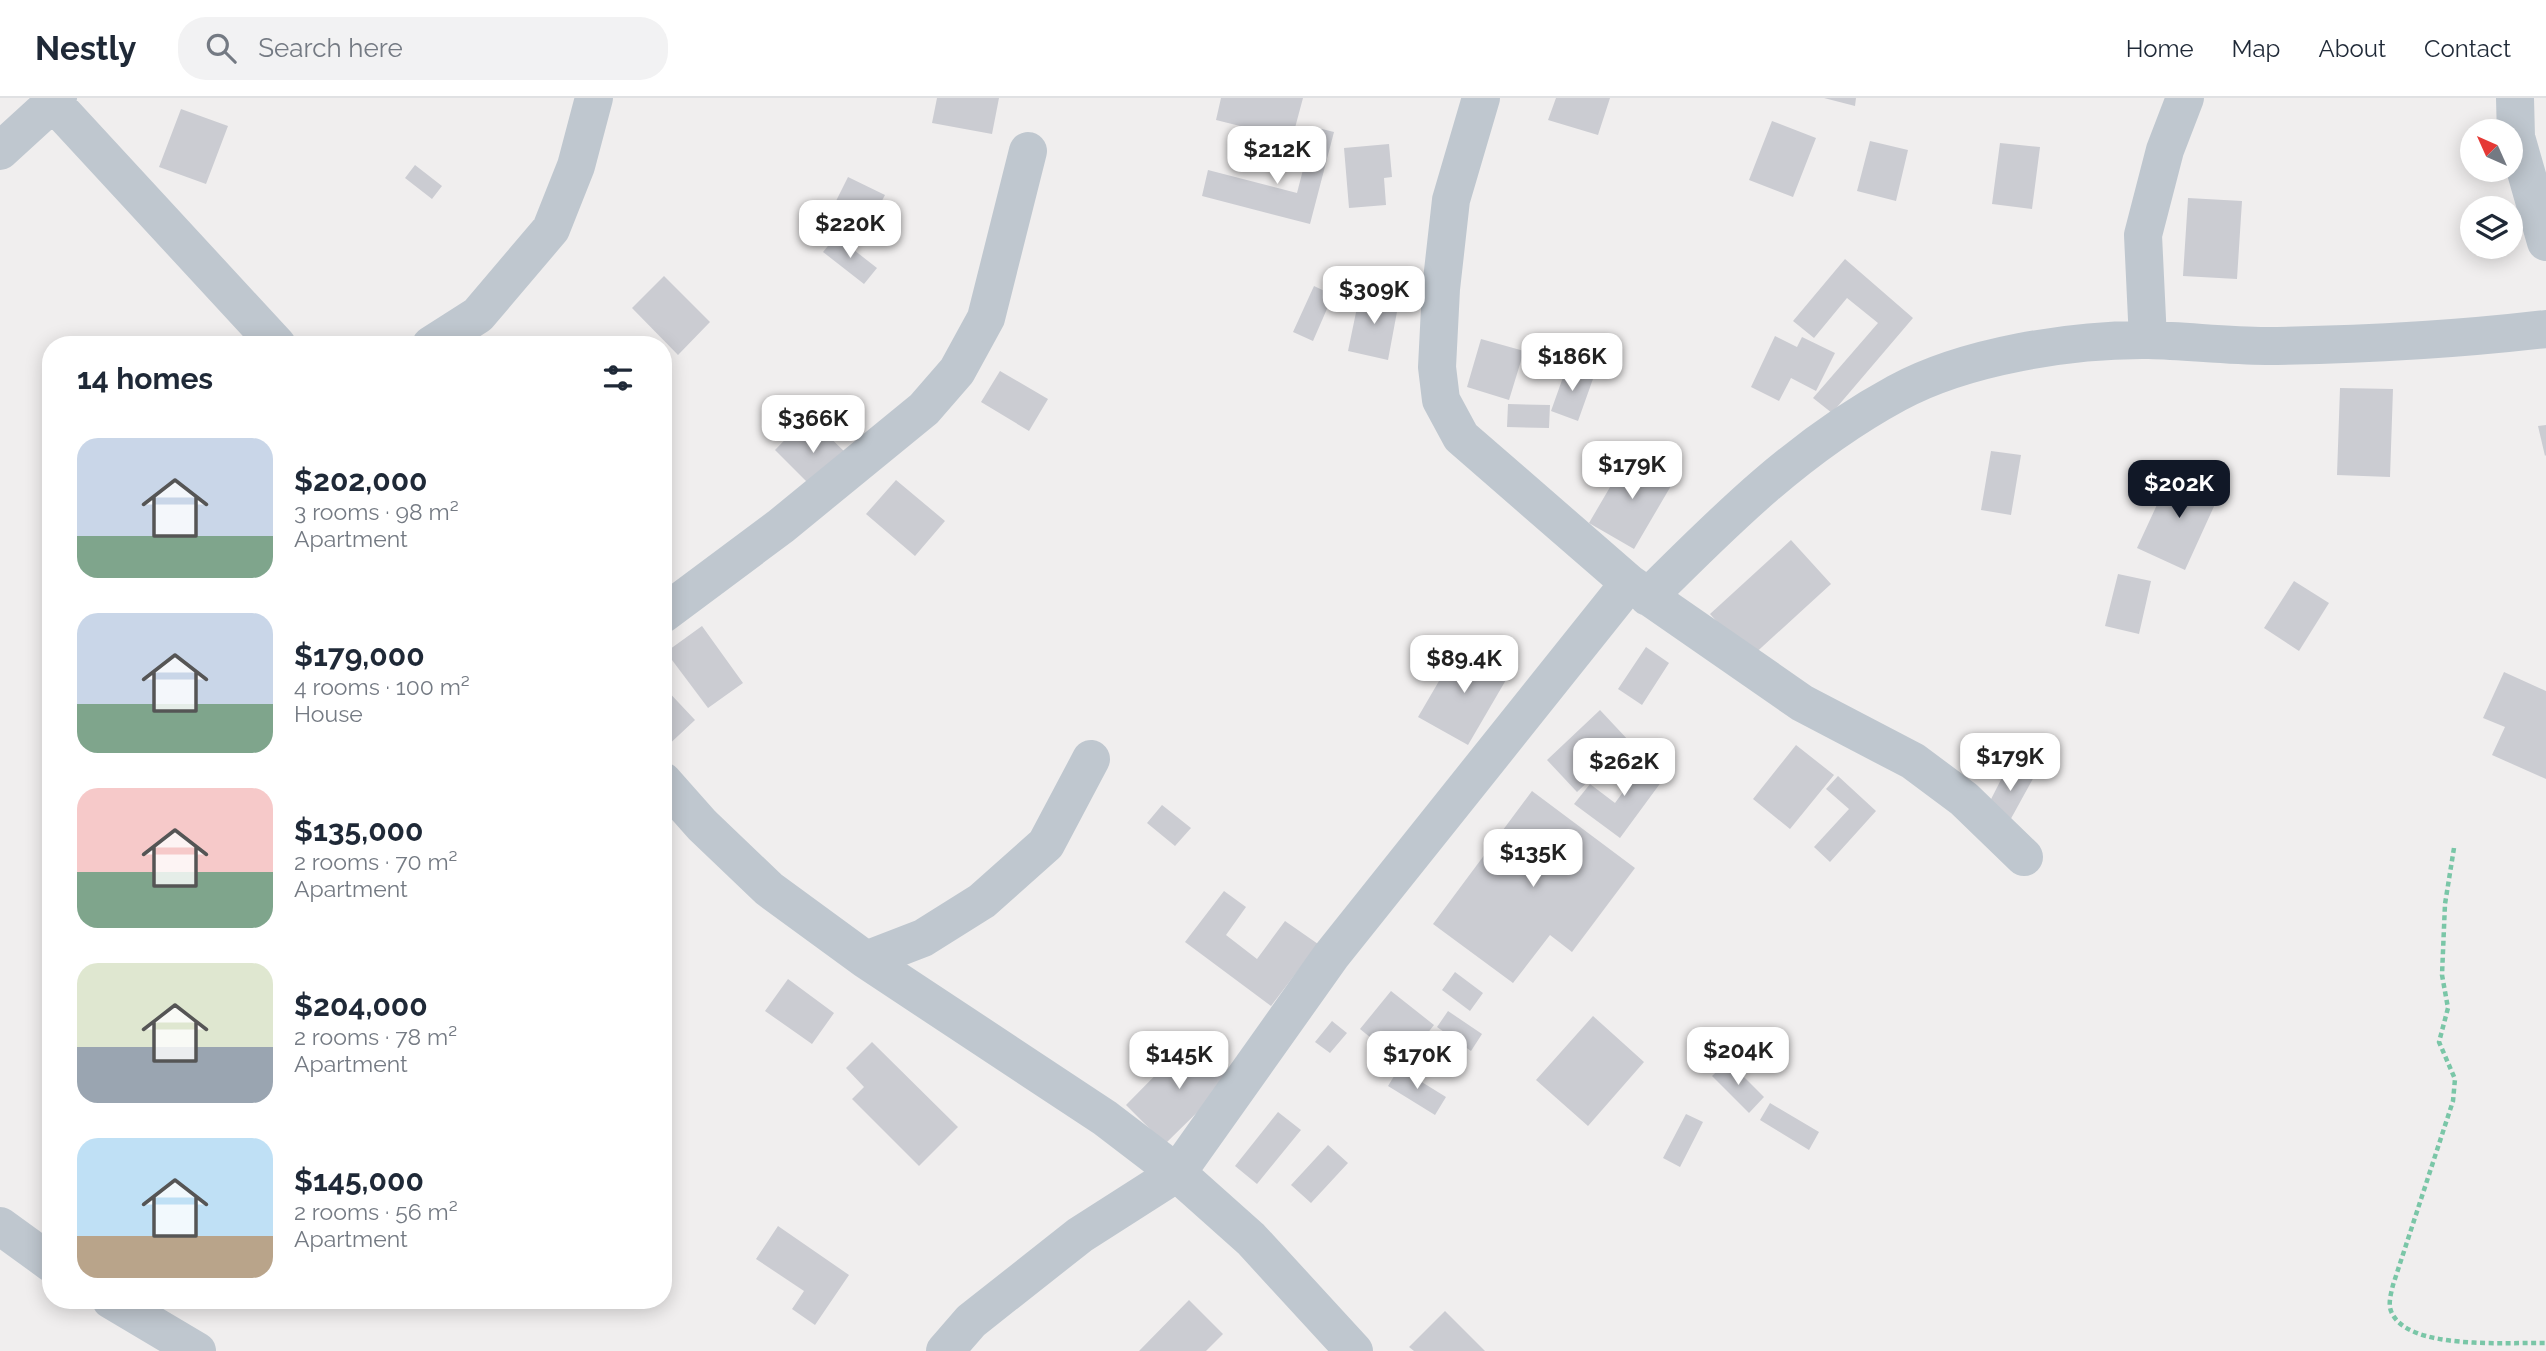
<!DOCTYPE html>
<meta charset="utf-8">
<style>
:root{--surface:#fff;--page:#f2f2f3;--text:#1f2937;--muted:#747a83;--line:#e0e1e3;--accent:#111827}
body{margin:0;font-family:Raleway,sans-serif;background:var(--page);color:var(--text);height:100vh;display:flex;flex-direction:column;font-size:26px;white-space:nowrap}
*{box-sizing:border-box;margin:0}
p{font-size:23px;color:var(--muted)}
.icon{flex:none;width:38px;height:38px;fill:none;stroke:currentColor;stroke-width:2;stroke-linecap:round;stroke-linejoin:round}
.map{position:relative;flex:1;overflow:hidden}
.side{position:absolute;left:42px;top:238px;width:630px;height:973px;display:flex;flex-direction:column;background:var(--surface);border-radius:28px;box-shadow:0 4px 18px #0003}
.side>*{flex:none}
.needle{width:46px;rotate:315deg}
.tools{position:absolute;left:2460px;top:21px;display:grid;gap:14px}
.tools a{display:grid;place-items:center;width:63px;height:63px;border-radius:50%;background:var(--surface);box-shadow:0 4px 18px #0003;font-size:35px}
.price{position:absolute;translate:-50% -60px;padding:0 16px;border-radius:14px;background:#fff;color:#222;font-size:23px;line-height:46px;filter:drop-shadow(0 2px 4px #0008)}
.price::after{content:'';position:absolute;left:50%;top:42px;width:21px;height:16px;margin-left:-10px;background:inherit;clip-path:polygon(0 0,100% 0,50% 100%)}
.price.on{background:var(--accent);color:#fff}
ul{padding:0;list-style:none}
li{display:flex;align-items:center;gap:21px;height:175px;padding:0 35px}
li span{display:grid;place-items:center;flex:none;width:196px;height:140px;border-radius:21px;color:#555}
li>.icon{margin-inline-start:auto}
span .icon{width:84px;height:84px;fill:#fffc;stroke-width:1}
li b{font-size:30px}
h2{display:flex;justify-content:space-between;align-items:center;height:84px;padding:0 35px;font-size:30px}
header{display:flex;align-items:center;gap:42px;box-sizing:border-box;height:98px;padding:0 35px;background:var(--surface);border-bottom:2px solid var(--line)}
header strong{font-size:33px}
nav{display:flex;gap:38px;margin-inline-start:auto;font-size:24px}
.search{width:490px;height:63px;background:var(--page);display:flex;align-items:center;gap:18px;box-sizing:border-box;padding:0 24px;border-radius:28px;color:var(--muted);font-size:26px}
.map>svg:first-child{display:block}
.building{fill:#cbccd2}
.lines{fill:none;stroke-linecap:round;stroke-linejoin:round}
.path{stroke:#7ac6a7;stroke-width:4.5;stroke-dasharray:5 3.5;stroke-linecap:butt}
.minor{stroke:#bfc7cf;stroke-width:38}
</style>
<header>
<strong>Nestly</strong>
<div class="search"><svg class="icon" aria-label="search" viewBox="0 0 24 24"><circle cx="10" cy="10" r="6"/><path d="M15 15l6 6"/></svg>Search here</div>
<nav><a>Home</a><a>Map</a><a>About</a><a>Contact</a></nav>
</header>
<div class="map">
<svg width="2546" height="1253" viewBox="0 0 2546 1253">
<rect width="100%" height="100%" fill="#f0eeee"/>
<path class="building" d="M937,0H999L992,36L932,25Z
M1221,0H1303L1292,41L1216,22Z
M1556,0H1610L1598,37L1548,22Z
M1824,0H1856L1855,8Z
M181,11L228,28L206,86L159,69Z
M1772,23L1816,40L1793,99L1749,82Z
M1314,29L1334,34L1310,126L1202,98L1208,72L1297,95Z
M1870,43L1908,52L1896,103L1857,93Z
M2000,45L2040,49L2032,111L1992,106Z
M1389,46L1392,79L1384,80L1386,107L1349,110L1344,50Z
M415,67L442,88L432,101L405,80Z
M848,79L885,97L862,141L826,123Z
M2188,100L2242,103L2237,181L2183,178Z
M836,138L877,170L864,186L823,154Z
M1845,161L1913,220L1832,315L1813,300L1878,225L1847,200L1814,240L1793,223Z
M664,178L710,224L678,257L632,210Z
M1314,188L1333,197L1313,243L1293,234Z
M1360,195L1399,203L1388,262L1348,253Z
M1775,238L1797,249L1802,239L1835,255L1816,293L1791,280L1779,303L1751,289Z
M1481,241L1524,253L1509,302L1467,289Z
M1567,268L1594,278L1578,323L1551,313Z
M1000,273L1048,301L1029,333L981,304Z
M2340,290L2393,291L2390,379L2337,377Z
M1508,306L1550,307L1549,330L1507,329Z
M808,318L852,361L818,395L775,352Z
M2546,327V357L2545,358L2538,328Z
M1991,353L2021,357L2011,417L1981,412Z
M1630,355L1675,381L1634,451L1589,425Z
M2173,372L2221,393L2185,472L2137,450Z
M896,382L945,423L915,458L866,416Z
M1791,442L1831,486L1750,560L1710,516Z
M2118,476L2151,483L2139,536L2105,528Z
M2294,483L2329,505L2299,553L2264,530Z
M702,528L743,585L708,610L666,554Z
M1460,547L1510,575L1468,647L1418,619Z
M1646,549L1669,565L1642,607L1618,591Z
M2504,574L2546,593V681L2492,657L2505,629L2483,620Z
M663,588L695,622L663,652Z
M1600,612L1630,644L1577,694L1547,662Z
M1796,647L1834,677L1790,731L1753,701Z
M1650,657L1670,672L1620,740L1574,706L1590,686L1615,705Z
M2010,664L2035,677L2008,726L1985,713Z
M1838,678L1876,713L1830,764L1814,749L1849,711L1826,691Z
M1532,693L1635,770L1572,854L1550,837L1513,885L1433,826Z
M1162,707L1191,730L1175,748L1147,725Z
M1224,793L1246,809L1226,837L1257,861L1285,823L1318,846L1271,908L1185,844Z
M1455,874L1483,895L1470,913L1442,892Z
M788,881L834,915L812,946L765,913Z
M1391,893L1434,927L1403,966L1360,931Z
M1448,913L1482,936L1471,953L1437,929Z
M1593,918L1644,964L1588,1028L1536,982Z
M1332,923L1347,935L1330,955L1315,944Z
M1192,940L1232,980L1165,1046L1126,1007Z
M872,944L958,1029L919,1068L852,1001L864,989L846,970Z
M1728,963L1764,999L1749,1015L1712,978Z
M1399,970L1446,999L1435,1017L1388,988Z
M1770,1005L1819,1034L1809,1052L1760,1022Z
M1278,1014L1301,1032L1257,1086L1235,1068Z
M1686,1016L1703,1024L1680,1069L1663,1060Z
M1328,1047L1348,1065L1311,1105L1291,1087Z
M778,1128L849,1177L815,1227L792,1211L804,1193L756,1161Z
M1189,1202L1223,1236L1206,1253H1139Z
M1445,1213L1485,1253H1414L1409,1249Z"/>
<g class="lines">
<path class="path" d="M2454,750L2445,806L2442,877L2448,910L2439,944L2455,981L2453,1003L2393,1187C2391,1195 2388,1206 2391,1213C2406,1253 2508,1244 2546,1245"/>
<path class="minor" d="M49,0L277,247
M1481,0L1451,102L1441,191L1437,269L1441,302L1461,339L1629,485L1802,605L1913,663L1964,701L2024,759
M2515,0L2516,39L2546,144
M0,53L58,0
M2148,242L2143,137L2165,52L2185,0
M431,247L478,217L551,131L576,68L594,0
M1648,499C1726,421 1799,348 1897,295C1965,258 2072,241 2149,242C2188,243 2227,248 2266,248C2360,247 2452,242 2546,231
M663,516L781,428L924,311L957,273L986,220L1028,53
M663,683L702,727L769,791L866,862L1105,1020L1177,1075L1251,1141L1354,1253
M866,862L923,840L982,803L1046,746L1091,661
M0,1128L51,1165
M111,1202L197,1253
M945,1253L971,1223L1080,1137L1177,1075L1331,858L1629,485"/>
</g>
</svg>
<div class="tools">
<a><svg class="needle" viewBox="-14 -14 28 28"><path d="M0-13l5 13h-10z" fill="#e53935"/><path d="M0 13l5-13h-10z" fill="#747a83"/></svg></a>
<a><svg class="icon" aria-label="layers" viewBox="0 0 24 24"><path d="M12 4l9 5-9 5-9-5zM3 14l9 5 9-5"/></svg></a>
</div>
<b class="price" style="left:1277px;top:88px">$212K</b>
<b class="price" style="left:850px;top:162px">$220K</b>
<b class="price" style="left:1374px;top:228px">$309K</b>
<b class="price" style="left:1572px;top:295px">$186K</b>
<b class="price" style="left:813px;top:357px">$366K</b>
<b class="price" style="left:1632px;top:403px">$179K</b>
<b class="price on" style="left:2179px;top:422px">$202K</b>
<b class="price" style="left:1464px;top:597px">$89.4K</b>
<b class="price" style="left:2010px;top:695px">$179K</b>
<b class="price" style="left:1624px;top:700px">$262K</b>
<b class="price" style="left:1533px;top:791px">$135K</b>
<b class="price" style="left:1738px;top:989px">$204K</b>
<b class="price" style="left:1179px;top:993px">$145K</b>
<b class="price" style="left:1417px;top:993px">$170K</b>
<section class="side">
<h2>14 homes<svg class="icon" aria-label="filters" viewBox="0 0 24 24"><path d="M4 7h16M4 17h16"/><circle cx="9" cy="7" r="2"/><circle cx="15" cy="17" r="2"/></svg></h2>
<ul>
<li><span style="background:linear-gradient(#c9d6e8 70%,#7fa58c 0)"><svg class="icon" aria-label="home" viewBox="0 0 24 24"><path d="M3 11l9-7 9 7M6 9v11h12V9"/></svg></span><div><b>$202,000</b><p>3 rooms · 98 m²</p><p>Apartment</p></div></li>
<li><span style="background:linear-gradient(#c9d6e8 65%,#7fa58c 0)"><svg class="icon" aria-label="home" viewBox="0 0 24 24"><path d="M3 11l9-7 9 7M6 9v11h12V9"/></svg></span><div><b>$179,000</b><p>4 rooms · 100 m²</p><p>House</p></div></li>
<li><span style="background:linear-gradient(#f6c9c9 60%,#7fa58c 0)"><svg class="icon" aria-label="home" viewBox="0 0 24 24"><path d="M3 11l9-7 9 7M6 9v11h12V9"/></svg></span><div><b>$135,000</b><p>2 rooms · 70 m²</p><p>Apartment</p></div></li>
<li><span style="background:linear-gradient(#dfe7d0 60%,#9aa5b1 0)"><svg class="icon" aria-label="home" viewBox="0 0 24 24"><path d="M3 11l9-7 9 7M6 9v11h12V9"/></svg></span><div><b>$204,000</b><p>2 rooms · 78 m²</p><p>Apartment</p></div></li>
<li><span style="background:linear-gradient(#bfe0f5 70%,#b9a48a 0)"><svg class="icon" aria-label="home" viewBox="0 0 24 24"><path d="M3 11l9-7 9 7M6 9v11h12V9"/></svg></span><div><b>$145,000</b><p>2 rooms · 56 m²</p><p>Apartment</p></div></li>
</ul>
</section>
</div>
